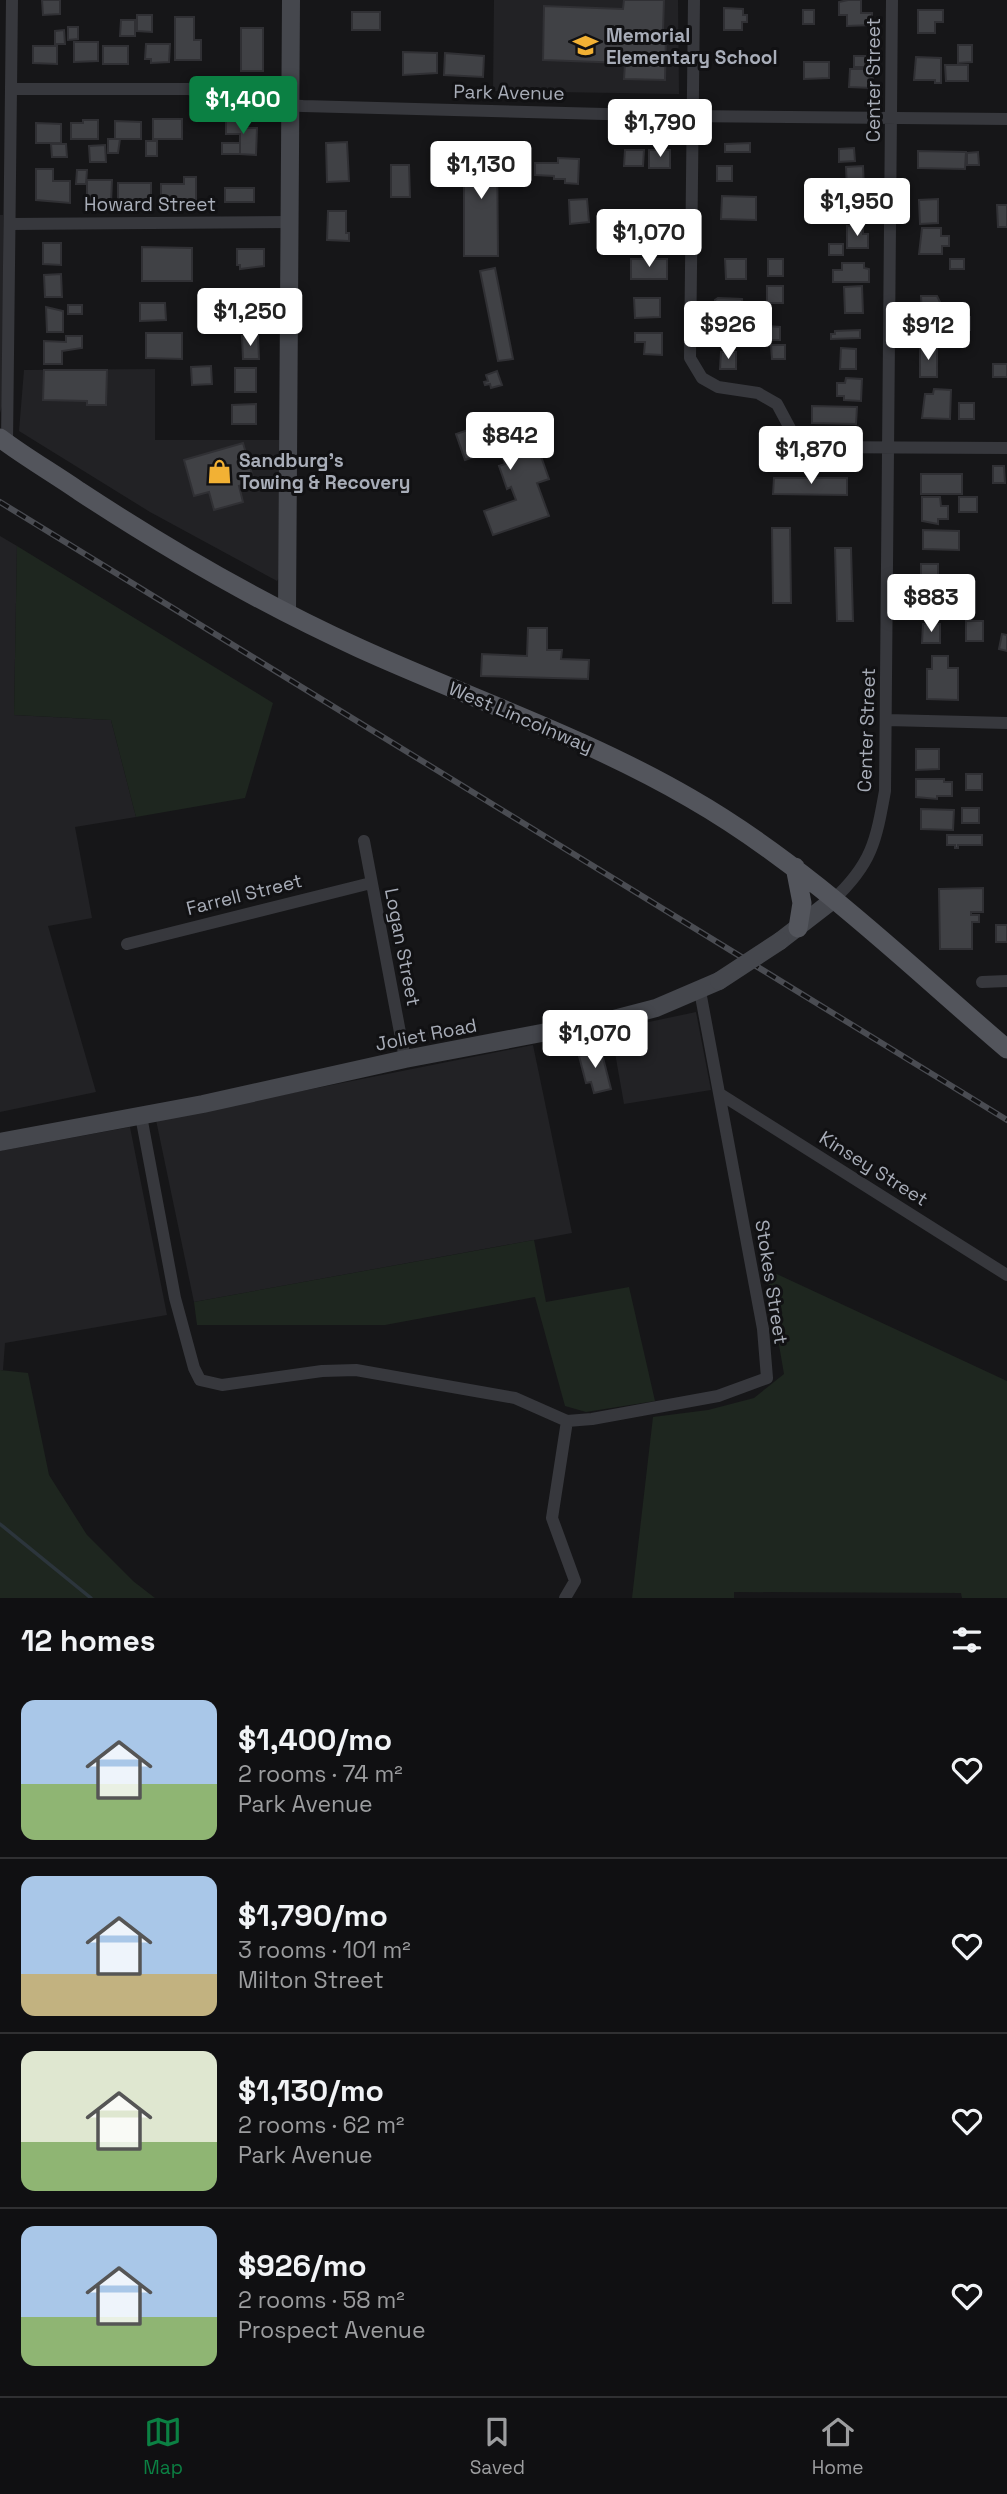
<!DOCTYPE html>
<meta charset="utf-8">
<style>
:root{--surface:#101012;--page:#19191b;--text:#f1f3f6;--muted:#9c9d9f;--line:#303032;--accent:#0b8043}
body{margin:0;font-family:"Space Grotesk",sans-serif;background:var(--page);color:var(--text);height:100vh;display:flex;flex-direction:column;font-size:26px;white-space:nowrap}
*{box-sizing:border-box;margin:0}
p{font-size:23px;color:var(--muted)}
.icon{flex:none;width:38px;height:38px;fill:none;stroke:currentColor;stroke-width:2;stroke-linecap:round;stroke-linejoin:round}
.map{position:relative;height:1598px;overflow:hidden}
.panel{display:flex;flex-direction:column;background:var(--surface);flex:1}
.panel>*{flex:none}
.price{position:absolute;translate:-50% -60px;padding:0 16px;border-radius:7px;background:#fff;color:#222;font-size:23px;line-height:46px;filter:drop-shadow(0 2px 4px #0008)}
.price::after{content:'';position:absolute;left:50%;top:42px;width:21px;height:16px;margin-left:-10px;background:inherit;clip-path:polygon(0 0,100% 0,50% 100%)}
.price.on{background:var(--accent);color:#fff}
ul{padding:0;list-style:none}
li{display:flex;align-items:center;gap:21px;height:175px;padding:0 21px}
li+li{border-top:2px solid var(--line)}
li span{display:grid;place-items:center;flex:none;width:196px;height:140px;border-radius:14px;color:#555}
li>.icon{margin-inline-start:auto}
span .icon{width:84px;height:84px;fill:#fffc;stroke-width:1}
li b{font-size:30px}
h2{display:flex;justify-content:space-between;align-items:center;height:84px;padding:0 21px;font-size:30px}
.tab-bar{display:flex;justify-content:space-around;align-items:center;height:98px;border-top:2px solid var(--line);background:var(--surface);font-size:19px;color:var(--muted)}
.tab-bar a{display:grid;justify-items:center;gap:4px}
.tab-bar .on{color:var(--accent)}
.map>svg:first-child{display:block}
.built{fill:#222225}
.green{fill:#1e261f}
.lines{fill:none;stroke-linecap:round;stroke-linejoin:round}
.stream{stroke:#2c353c;stroke-width:3.5}
.building{fill:#404145;stroke:#303034;stroke-width:2}
.street{stroke:#37383d;stroke-width:12}
.secondary{stroke:#45474d;stroke-width:18}
.primary{stroke:#53555c;stroke-width:19}
.rail-casing{stroke:#4a4c52;stroke-width:6}
.rail{stroke:#111113;stroke-width:3.5;stroke-dasharray:10;stroke-linecap:butt}
.secondary-bridge{stroke:#45474d;stroke-width:18}
.labels{text-anchor:middle;stroke-width:6;stroke-linejoin:round;paint-order:stroke}
.poi-label{font-size:19px;font-weight:bold;fill:#a8adb8;stroke:#111113;text-anchor:start}
.street-label{font-size:19px;fill:#a8adb8;stroke:#111113}
</style>
<div class="map">
<svg width="1007" height="1598" viewBox="0 0 1007 1598">
<rect width="100%" height="100%" fill="#161618"/>
<path class="built" d="M494,0H678L679,94L493,91Z
M0,215H3V403L0,413Z
M155,369V440H283L280,576L277,581L150,512L19,431L24,370Z
M0,536L17,546L14,715L111,720L136,817L75,827L92,918L48,926L96,1092L0,1112Z
M696,1012L711,1090L624,1104L611,1030Z
M533,1045L572,1233L194,1302L156,1120Z
M130,1127L167,1315L5,1343L3,1370H0V1151Z"/>
<path class="green" d="M17,546L273,703L245,798L136,817L111,720L14,715Z
M534,1240L546,1302L629,1287L655,1401L586,1412L565,1406L535,1297L385,1325H197L194,1302Z
M766,1269L1007,1381V1598H962L961,1593L734,1592V1598H632L653,1417L708,1410L754,1398L784,1374Z
M0,1370L28,1373L49,1475L87,1535L133,1581L155,1598H0Z"/>
<g class="lines">
<path class="stream" d="M0,1524L91,1598"/>
</g>
<path class="building" d="M42,0H60V14L43,15Z
M624,0H664L663,31L666,32L665,80L624,79L625,63L543,60L544,6L623,9Z
M848,0H861V13H872V25L847,26V15H839V2Z
M724,8L743,9V15H747V22H742V30H724Z
M803,10H814V24H803Z
M918,10H943V22H935V33H918Z
M352,12H380V30H352Z
M137,15H152V32L137,31Z
M175,17H194V40H201V60H175Z
M121,20H135V36H120Z
M68,27H78V39L68,40Z
M241,28H263V71H241Z
M64,30L65,44H55V31Z
M74,42H98V61L74,62Z
M146,44H170L169,62L151,63V59H145Z
M958,45H972V62L958,63Z
M33,46H57V64L33,63Z
M103,46H128V64H103Z
M403,52L437,53V73L403,75Z
M445,53L484,56L483,77L444,75Z
M854,56H865V67H854Z
M916,57L941,58V83H935V80H914Z
M804,62H829V78L804,79Z
M945,65H968V81H946Z
M850,69H866L869,76H873L872,88L849,87Z
M153,119H182V139H153Z
M226,119H241V128H257L256,155L240,154V134H226Z
M83,120H98V139H71V123H83Z
M115,121L141,122V139H115Z
M36,123L61,124V143H36Z
M108,139H120L118,153H108Z
M146,141H157V156H146Z
M347,142L349,181L327,182L326,143Z
M222,143H240V154H222Z
M750,143V152H725V144Z
M51,144H66L67,157H52Z
M105,145L106,162H90L89,146Z
M464,146H497L498,256H464Z
M854,148L855,161L839,162V149Z
M625,150H644L643,166H624Z
M649,150H670V168H649Z
M918,151L966,152L965,169L918,168Z
M978,152L979,165H967V153Z
M558,158L579,159L578,184L565,183V179H554V176L535,175V163H558Z
M391,165H409L410,197H391Z
M717,166H732V181H717Z
M863,166L864,189H847L846,167Z
M36,169H53V181H70V203L36,200Z
M77,170H87L86,184H76Z
M184,177H196V201H161V184H184Z
M87,180H112L111,203L87,204Z
M118,183H151V203L118,200Z
M225,188H254V202H225Z
M722,196L756,197V220L721,219Z
M835,198H856V214H835Z
M587,199L589,222L570,224L569,200Z
M938,199V223L920,224L919,200Z
M997,205H1007V227H998Z
M328,211H346V233H349V241L327,240Z
M631,222L668,223V243L631,242Z
M847,226H863V234H868V248H847Z
M922,228H941V236H949V246H942V254H919Z
M43,243H61V265L43,264Z
M829,244H843V255H829Z
M142,247L192,248V281H142Z
M237,249H264V266L240,269V265H237Z
M631,259H667V279H631Z
M725,259H746V279H726Z
M768,259H783V276H768Z
M950,259H964V269H950Z
M842,263H864V268L869,269V282H833V270H842Z
M495,268L513,359L498,361L480,271Z
M61,274L62,297H45L44,275Z
M767,286H783V303H767Z
M862,286L863,313H845L844,287Z
M921,296H937L941,304H937V313L922,314Z
M634,298H660V317L635,318Z
M718,298L742,299L743,310L718,313L715,300Z
M140,303H165L166,320L140,321Z
M239,304H249L250,316H253V320H259V326H239Z
M68,305H82V314H68Z
M46,307L63,311V332H47Z
M955,317H970V330H955Z
M207,321H227V328L207,329Z
M721,323H737V346H720L718,329H721Z
M924,323H950V332H940V343H925V336H922Z
M767,326L780,327V340H767Z
M860,330V338L831,339V334H835V331Z
M146,333H182V359L146,358Z
M635,333H662V355L644,354L645,342H635Z
M66,336H82V348L62,351V364H44V341L66,342Z
M242,336H258L259,359H243Z
M771,345H785V359H772Z
M841,348L856,349V369H840Z
M920,348H937V377H920Z
M721,352H736V369H720Z
M993,364H1007V377H993Z
M211,366L212,384L192,385L191,367Z
M235,368H256V392H235Z
M44,370H107L106,405H87V401L43,400Z
M497,371L502,385L491,388L490,384L485,385L484,382L488,381L486,375Z
M846,378L862,379L861,401L844,400V396H837V383H845Z
M934,389L951,390L950,419L922,418L925,394H933Z
M959,403H974V419H959Z
M256,404V424H232V405Z
M812,406L857,407L856,424L812,423Z
M512,415L524,449L537,445L549,479L537,483L549,516L493,535L484,511L516,500L511,487L507,489L499,466L505,464L500,448L465,460L456,434Z
M243,443L254,481L239,486L243,502L214,510L209,492L194,496L184,460Z
M993,466H1004L1005,483H993Z
M921,474H962V494H921Z
M774,478H847V495L773,494Z
M922,497H940L941,506H948V519H938V524L922,521Z
M959,497H977V512H959Z
M772,528H790L791,603H773Z
M923,530L959,531V550L923,549Z
M835,548H851L853,621H837Z
M921,564H938V582H921Z
M925,593L948,594L947,603H942L941,612L925,613L924,604H922Z
M966,621H983V641H966Z
M923,624H940V643H922Z
M528,628H547V650H562L561,659L589,660L588,679L481,676L482,654L527,656Z
M1002,634L1007,635V651L999,649Z
M932,656H948V668H958V700L927,699V669H932Z
M916,749H939V769L916,770Z
M966,774H982V790H966Z
M916,779H944V782H952V796H937V799L916,797Z
M962,808H979V823H962Z
M921,809L954,810L953,830L921,829Z
M947,835H982V845H958V848H955V845H947Z
M983,888V912H971V915H979V922H972V949H940L939,889Z
M996,925H1007V942H996Z
M600,1046L611,1089L594,1093L591,1082L586,1083L579,1056L592,1052L591,1048Z"/>
<g class="lines">
<path class="street" d="M694,0L690,358L702,378L718,387L758,393L777,404L800,447L1007,448
M12,89H188L248,103L303,106L682,116L1007,119
M11,224L290,222
M7,443L12,0
M887,720L1007,723
M364,841L405,1059
M833,900C872,864 876,841 885,791L892,0
M127,944L371,883
M982,982L1007,981
M720,1094L1007,1275
M141,1116L175,1298L194,1368L200,1380L222,1385L322,1371L356,1370L515,1398L567,1421L592,1419L718,1396L767,1378L763,1329L700,991
M565,1598L575,1581L552,1518L567,1421"/>
<path class="secondary" d="M287,613L291,0
M780,941L833,900
M0,1142L203,1104L405,1059L610,1020L656,1008L719,981"/>
<path class="primary" d="M0,438C25,457 53,473 79,491C169,550 262,604 359,648C469,698 585,737 690,798C807,865 905,962 1007,1049
M795,867L802,903L798,928"/>
<defs>
<path id="rail" d="M0,502L1007,1120"/>
</defs>
<use href="#rail" class="rail-casing"/>
<use href="#rail" class="rail"/>
<path class="secondary-bridge" d="M719,981L780,941"/>
</g>
<defs>
<symbol id="school-bare" viewBox="-9 -9 18 18"><path d="M0-5L7-2L0 1L-7-2ZM-4 1L0 2.5L4 1V4Q0 6-4 4Z" fill="#f2b134" stroke="#111113" stroke-width="2.5" paint-order="stroke"/></symbol>
<symbol id="shop-bare" viewBox="-9 -9 18 18"><path d="M-5-2.5h2.3a2.7 3.5 0 0 1 5.4 0H5L5.5 6h-11ZM-1.5-2.5h3a1.5 2.3 0 0 0-3 0Z" fill="#f2b134" stroke="#111113" stroke-width="2.5" paint-order="stroke"/></symbol>
</defs>
<g fill-rule="evenodd">
<use href="#school-bare" x="568" y="28" width="35" height="35"/>
<use href="#shop-bare" x="202" y="454" width="35" height="35"/>
</g>
<g class="labels">
<g class="poi-label">
<text x="606" y="42">Memorial<tspan x="606" dy="22">Elementary School</tspan></text>
<text x="239" y="467">Sandburg's<tspan x="239" dy="22">Towing &amp; Recovery</tspan></text>
</g>
<g class="street-label">
<text transform="translate(873 80) rotate(-90)" y="7">Center Street</text>
<text transform="translate(509 92) rotate(1)" y="7">Park Avenue</text>
<text x="150" y="211">Howard Street</text>
<text transform="translate(521 717) rotate(23)" y="7">West Lincolnway</text>
<text transform="translate(866 730) rotate(-88)" y="7">Center Street</text>
<text transform="translate(244 894) rotate(-14)" y="7">Farrell Street</text>
<text transform="translate(403 947) rotate(79)" y="7">Logan Street</text>
<text transform="translate(426 1034) rotate(-11)" y="7">Joliet Road</text>
<text transform="translate(874 1168) rotate(32)" y="7">Kinsey Street</text>
<text transform="translate(772 1282) rotate(81)" y="7">Stokes Street</text>
</g>
</g>
</svg>
<b class="price on" style="left:243px;top:136px">$1,400</b>
<b class="price" style="left:660px;top:159px">$1,790</b>
<b class="price" style="left:481px;top:201px">$1,130</b>
<b class="price" style="left:857px;top:238px">$1,950</b>
<b class="price" style="left:649px;top:269px">$1,070</b>
<b class="price" style="left:250px;top:348px">$1,250</b>
<b class="price" style="left:728px;top:361px">$926</b>
<b class="price" style="left:928px;top:362px">$912</b>
<b class="price" style="left:510px;top:472px">$842</b>
<b class="price" style="left:811px;top:486px">$1,870</b>
<b class="price" style="left:931px;top:634px">$883</b>
<b class="price" style="left:595px;top:1070px">$1,070</b>
</div>
<section class="panel">
<h2>12 homes<svg class="icon" aria-label="filters" viewBox="0 0 24 24"><path d="M4 7h16M4 17h16"/><circle cx="9" cy="7" r="2"/><circle cx="15" cy="17" r="2"/></svg></h2>
<ul>
<li><span style="background:linear-gradient(#a9c7e8 60%,#8fb573 0)"><svg class="icon" aria-label="home" viewBox="0 0 24 24"><path d="M3 11l9-7 9 7M6 9v11h12V9"/></svg></span><div><b>$1,400/mo</b><p>2 rooms · 74 m²</p><p>Park Avenue</p></div><svg class="icon" aria-label="heart" viewBox="0 0 24 24"><path d="M12 20l-8-8c-3-5 5-10 8-4 3-6 11-1 8 4z"/></svg></li>
<li><span style="background:linear-gradient(#a9c7e8 70%,#c2b280 0)"><svg class="icon" aria-label="home" viewBox="0 0 24 24"><path d="M3 11l9-7 9 7M6 9v11h12V9"/></svg></span><div><b>$1,790/mo</b><p>3 rooms · 101 m²</p><p>Milton Street</p></div><svg class="icon" aria-label="heart" viewBox="0 0 24 24"><path d="M12 20l-8-8c-3-5 5-10 8-4 3-6 11-1 8 4z"/></svg></li>
<li><span style="background:linear-gradient(#dfe7d0 65%,#8fb573 0)"><svg class="icon" aria-label="home" viewBox="0 0 24 24"><path d="M3 11l9-7 9 7M6 9v11h12V9"/></svg></span><div><b>$1,130/mo</b><p>2 rooms · 62 m²</p><p>Park Avenue</p></div><svg class="icon" aria-label="heart" viewBox="0 0 24 24"><path d="M12 20l-8-8c-3-5 5-10 8-4 3-6 11-1 8 4z"/></svg></li>
<li><span style="background:linear-gradient(#a9c7e8 65%,#8fb573 0)"><svg class="icon" aria-label="home" viewBox="0 0 24 24"><path d="M3 11l9-7 9 7M6 9v11h12V9"/></svg></span><div><b>$926/mo</b><p>2 rooms · 58 m²</p><p>Prospect Avenue</p></div><svg class="icon" aria-label="heart" viewBox="0 0 24 24"><path d="M12 20l-8-8c-3-5 5-10 8-4 3-6 11-1 8 4z"/></svg></li>
</ul>
</section>
<nav class="tab-bar">
<a class="on"><svg class="icon" aria-label="map" viewBox="0 0 24 24"><path d="M3 6l6-2 6 2 6-2v14l-6 2-6-2-6 2zM9 4v14M15 6v14"/></svg>Map</a>
<a><svg class="icon" aria-label="saved" viewBox="0 0 24 24"><path d="M7 4h10v16l-5-4-5 4z"/></svg>Saved</a>
<a><svg class="icon" aria-label="home" viewBox="0 0 24 24"><path d="M3 11l9-7 9 7M6 9v11h12V9"/></svg>Home</a>
</nav>
